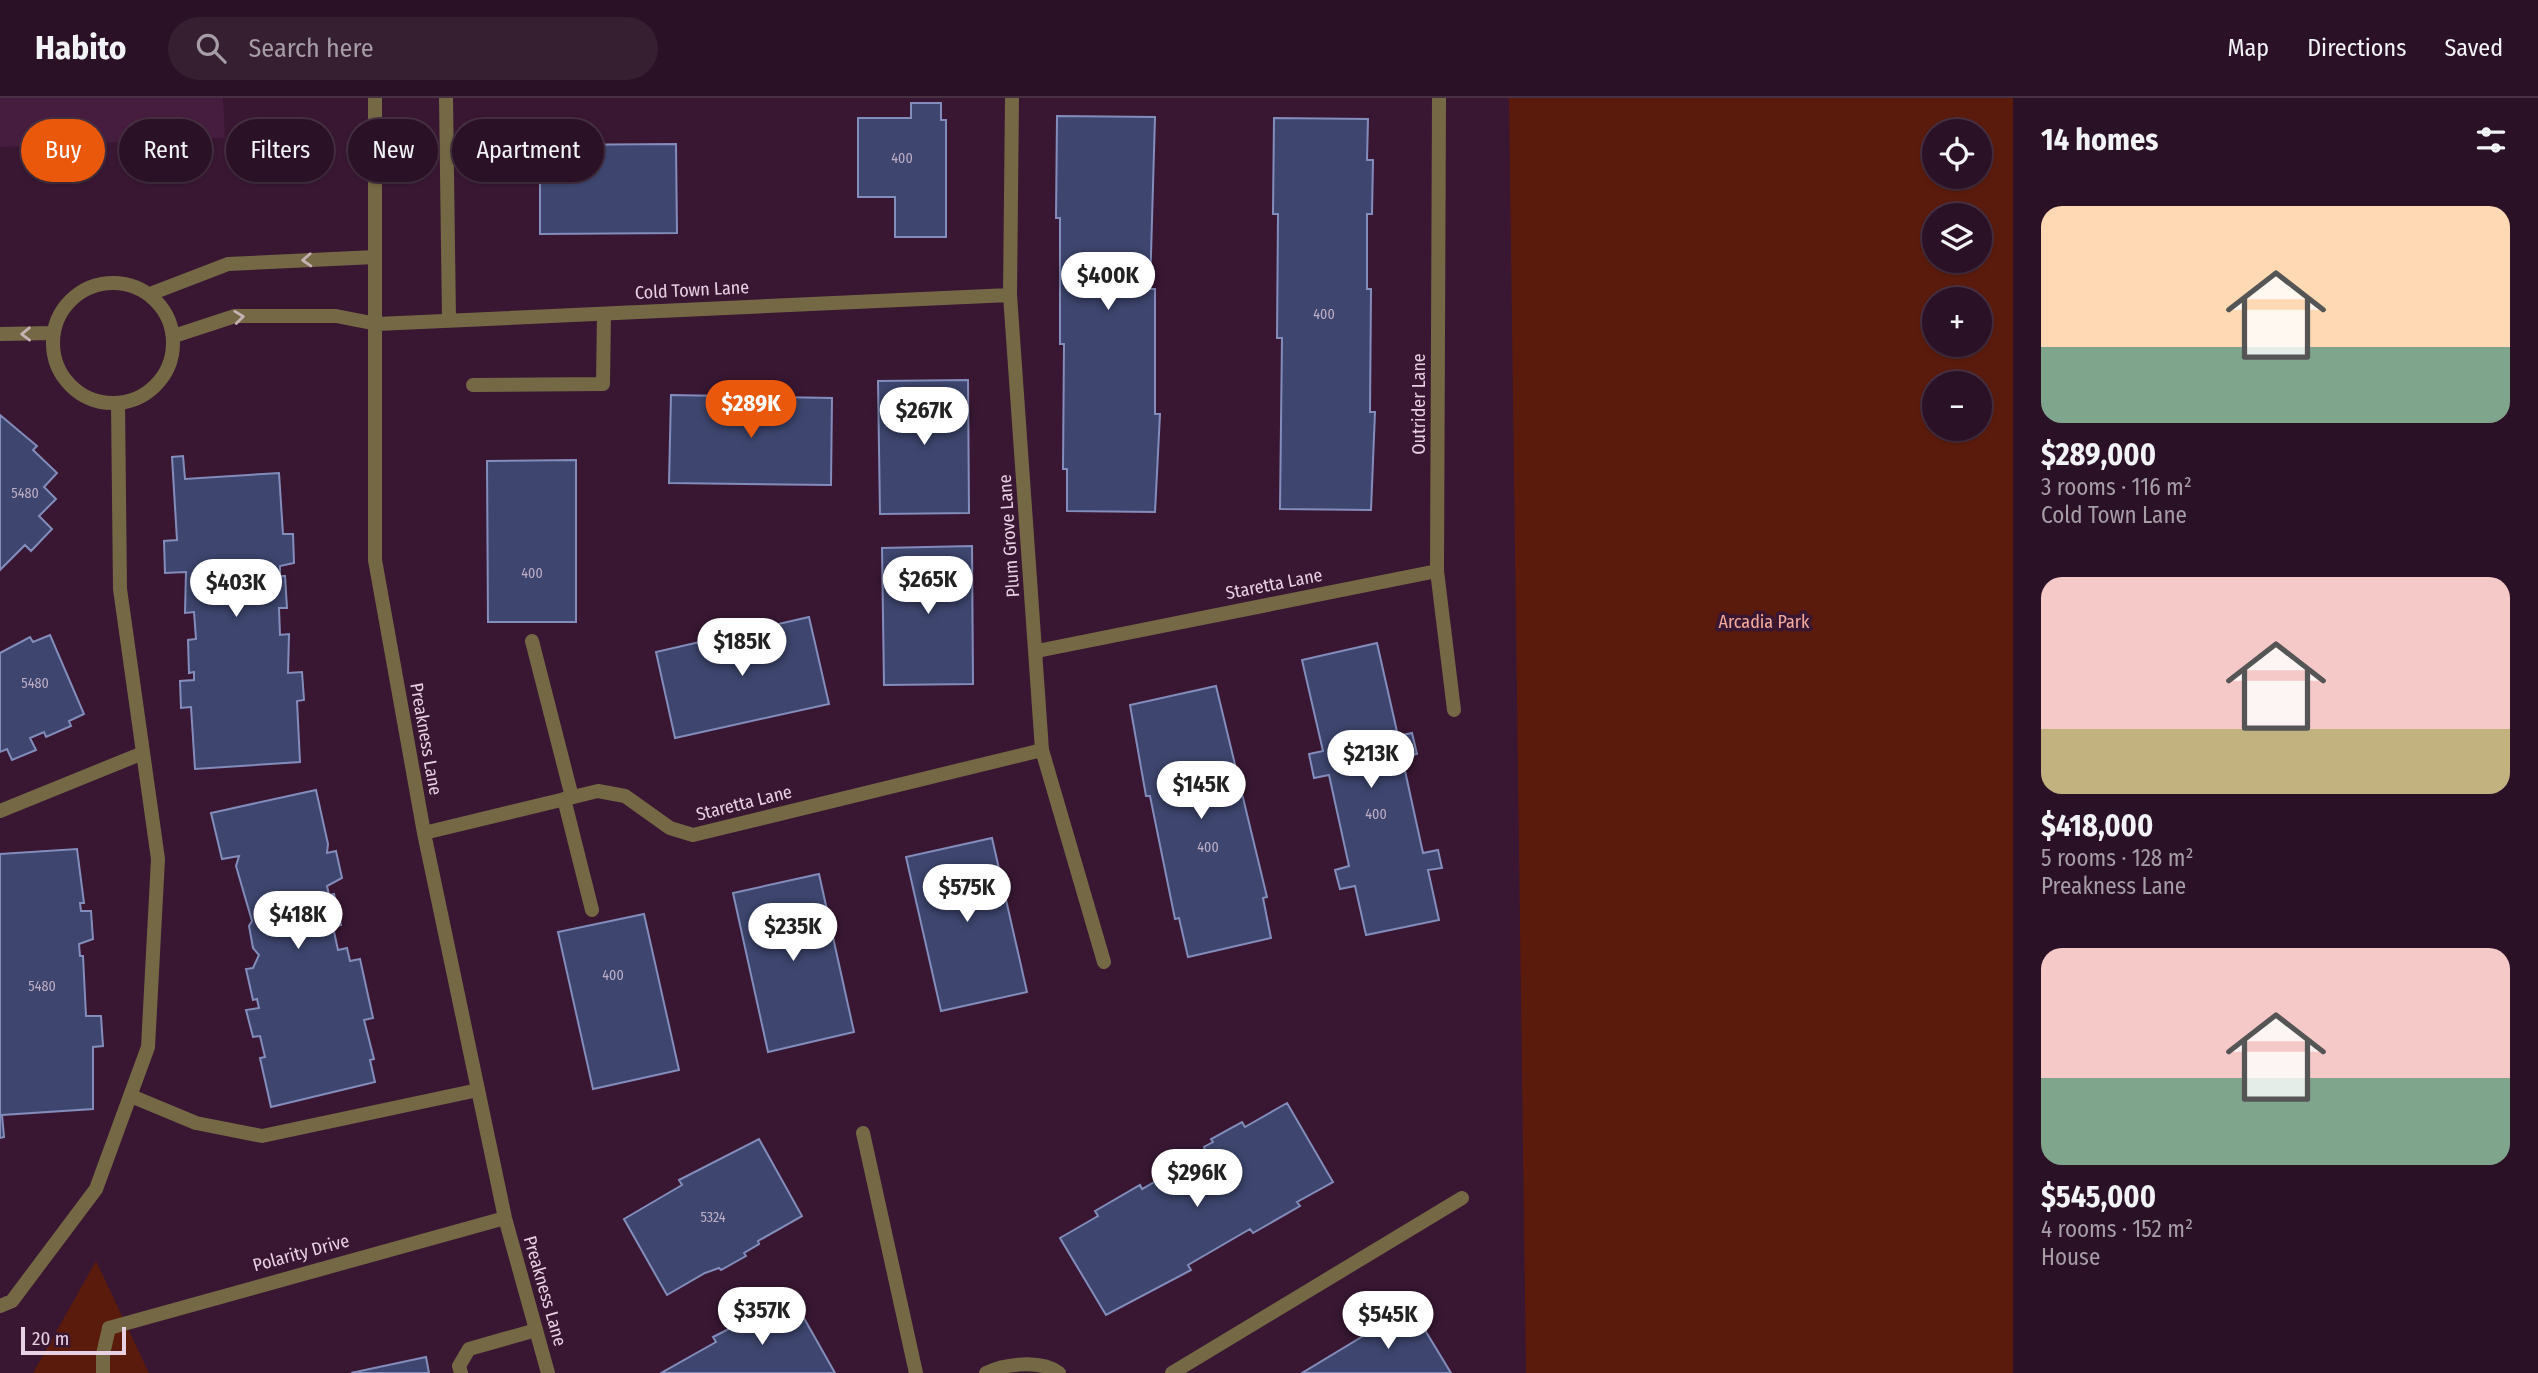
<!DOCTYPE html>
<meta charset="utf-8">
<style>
:root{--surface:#2b1126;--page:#371f32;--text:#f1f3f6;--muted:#a69da7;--line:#473143;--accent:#ea580c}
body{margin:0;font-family:"Fira Sans Condensed",sans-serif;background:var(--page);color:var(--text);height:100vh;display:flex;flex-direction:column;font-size:26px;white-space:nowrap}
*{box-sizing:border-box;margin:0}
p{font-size:23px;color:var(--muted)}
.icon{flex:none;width:38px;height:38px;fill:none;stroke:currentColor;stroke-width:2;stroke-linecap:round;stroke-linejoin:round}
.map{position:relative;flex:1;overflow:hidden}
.panel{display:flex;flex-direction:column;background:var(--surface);width:525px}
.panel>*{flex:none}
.guide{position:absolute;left:21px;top:21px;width:665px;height:63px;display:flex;gap:14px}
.tools{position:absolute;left:1922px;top:21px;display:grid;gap:14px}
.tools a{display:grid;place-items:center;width:70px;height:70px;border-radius:50%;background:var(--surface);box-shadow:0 2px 5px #0004,0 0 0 2px var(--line);font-size:35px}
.scale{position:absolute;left:21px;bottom:18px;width:105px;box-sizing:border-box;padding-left:7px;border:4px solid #e8d1e3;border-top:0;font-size:19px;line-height:24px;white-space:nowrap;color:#e8d1e3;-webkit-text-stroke:5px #391733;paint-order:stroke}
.price{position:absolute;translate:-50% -60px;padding:0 16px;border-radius:24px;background:#fff;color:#222;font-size:23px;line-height:46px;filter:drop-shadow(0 2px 4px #0008)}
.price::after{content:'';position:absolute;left:50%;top:42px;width:21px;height:16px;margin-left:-10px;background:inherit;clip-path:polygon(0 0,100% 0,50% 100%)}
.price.on{background:var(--accent);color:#fff}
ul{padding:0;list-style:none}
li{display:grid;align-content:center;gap:14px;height:371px;padding:0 28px}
li span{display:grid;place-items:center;height:217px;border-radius:21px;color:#555}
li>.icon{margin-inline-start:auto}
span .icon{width:126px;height:126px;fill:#fffc;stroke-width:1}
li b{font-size:30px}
h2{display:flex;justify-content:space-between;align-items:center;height:84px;padding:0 28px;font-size:30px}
.pill{padding:0 24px;border-radius:32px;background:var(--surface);box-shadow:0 2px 5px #0004,0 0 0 2px var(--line);font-size:24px;line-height:63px}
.pill.on{background:var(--accent);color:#fff}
header{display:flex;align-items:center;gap:42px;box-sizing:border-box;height:98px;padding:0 35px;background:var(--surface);border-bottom:2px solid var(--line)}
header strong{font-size:33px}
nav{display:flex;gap:38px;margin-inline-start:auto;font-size:24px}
.search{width:490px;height:63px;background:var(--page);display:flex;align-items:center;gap:18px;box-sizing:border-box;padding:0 24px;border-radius:38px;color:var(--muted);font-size:26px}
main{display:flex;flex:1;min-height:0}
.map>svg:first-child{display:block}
.built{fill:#461d3f}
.green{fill:#5b1b0c;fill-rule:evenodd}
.building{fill:#3e466f;stroke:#838dbb;stroke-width:2}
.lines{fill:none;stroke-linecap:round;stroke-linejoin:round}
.service{stroke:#746944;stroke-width:14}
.minor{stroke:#746944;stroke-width:14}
.oneway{stroke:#c5b2b3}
.labels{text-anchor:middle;stroke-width:7;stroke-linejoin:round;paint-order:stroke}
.number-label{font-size:14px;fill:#beaec6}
.street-label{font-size:18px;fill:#e8d1e3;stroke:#391733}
.park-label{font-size:18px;fill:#f6ab9a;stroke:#391733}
</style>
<header>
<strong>Habito</strong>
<div class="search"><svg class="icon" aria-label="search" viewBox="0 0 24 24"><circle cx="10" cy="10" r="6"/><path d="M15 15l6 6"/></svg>Search here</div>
<nav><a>Map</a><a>Directions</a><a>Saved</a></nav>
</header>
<main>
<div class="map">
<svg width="2013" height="1275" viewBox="0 0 2013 1275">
<rect width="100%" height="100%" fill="#391733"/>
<path class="built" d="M0,0H223L225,40L0,49Z"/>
<path class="green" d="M1509,0H2013V1275H1526ZM1934,33H1979V79H1934ZM1934,117H1979V163H1934ZM1934,201H1979V247H1934ZM1934,285H1979V331H1934Z
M96,1163L149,1275H33Z"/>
<path class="building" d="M911,5H941V22H946V139H895V99H858V20H911Z
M1057,18L1155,19L1150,191H1155V316H1160L1155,414L1067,413V371H1063L1064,246H1060V120H1056Z
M1274,20L1368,21L1367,62H1373L1372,116H1367V191H1371L1370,314H1375L1371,412L1280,411L1282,240H1277L1278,116H1273Z
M676,46L677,135L540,136V47Z
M968,282L969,415L880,416L878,283Z
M671,297L832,300L831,387L669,385Z
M0,317L37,348L33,352L57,375L44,389L56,401L39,418L52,431L31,453L25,447L0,472Z
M183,358L185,381L279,375L283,436H293L294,465L280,468V478H285L287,510H279L280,537L289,536L288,575L302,574L304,602L297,603L300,664L195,671L191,609L181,610L180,583L194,582V574L189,575L188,542L196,541L194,514L185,515L186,474L165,475L164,443L177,442L172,359Z
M576,362V524H488L487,363Z
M972,448L973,586L884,587L882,450Z
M809,519L829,606L675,640L656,554Z
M50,537L84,616L69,623L71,628L46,639L44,634L30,640L36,652L12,662L7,651L0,654V555L30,539L33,544Z
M1377,545L1398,638L1412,635L1417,656L1402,659L1423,755L1438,752L1442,770L1428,772L1439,822L1366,837L1355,788L1340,791L1335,772L1349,768L1329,677L1314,680L1309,656L1323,653L1302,562Z
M1216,588L1267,799L1263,800L1271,840L1188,859L1179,820L1175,821L1150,698H1146L1130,607Z
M316,692L328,746L327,755L336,753L342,780L327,788L329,797L334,796L341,827L333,829L338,852L347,850L350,863L360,861L373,920L364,922L374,961L370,962L375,984L271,1009L260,960L265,959L260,938L253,939L246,912L259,910L257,901L253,902L246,871L253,870L259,857L253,850L249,828L252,823L236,768L239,758L222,761L211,715Z
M992,740L1027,894L941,913L906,759Z
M77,751L84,805H80L81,813H91L93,841L79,846L80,858H83L86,918H101L103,948L93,949V1011L2,1017L4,1039L0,1040V756Z
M819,776L854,934L768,954L733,795Z
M644,816L679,972L593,991L558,834Z
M1287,1005L1333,1084L1297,1104L1300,1108L1253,1135L1250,1131L1188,1167L1191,1172L1106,1217L1060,1140L1098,1118L1095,1113L1140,1087L1142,1091L1206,1054L1204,1049L1213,1044L1211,1041L1242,1024L1245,1029Z
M759,1041L802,1118L758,1143L759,1146L744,1155L746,1158L721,1172L719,1170L705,1175L667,1197L624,1121L682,1087L679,1082Z
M792,1199L835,1275H661L716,1244L713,1239Z
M1411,1209L1451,1275H1302Z
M426,1259L429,1275H351Z"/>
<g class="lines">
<path class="service" d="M446,0L449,222
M53 245a60 60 0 1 1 120 0a60 60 0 1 1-120 0Z
M150,196L228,166L375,159
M0,236L53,235
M174,238L235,218H336L377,226
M473,287L603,286L604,216
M532,543L572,699
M564,701L592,812
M0,713L143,655
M131,998L196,1025L262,1038L478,992
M863,1035L916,1275
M0,1208L12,1203L96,1091L148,949L158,761L120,491L118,306
M103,1275V1256L109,1230
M461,1275L459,1268L469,1251L536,1232
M1172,1275L1462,1100"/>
<path class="minor" d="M375,0V462L424,735L505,1120L548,1275
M1012,0L1010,197L1042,652L1104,864
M1439,0L1437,473L1454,612
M377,226L1010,197
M1037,553L1437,473
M424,735L598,693L625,698L670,730L693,737L1042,652
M109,1230L505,1120
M986,1275C1004,1266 1041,1261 1059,1275"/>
</g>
<defs><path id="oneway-chevron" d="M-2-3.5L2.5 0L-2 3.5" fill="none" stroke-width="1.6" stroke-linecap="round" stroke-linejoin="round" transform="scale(1.75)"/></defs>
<g class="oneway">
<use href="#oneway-chevron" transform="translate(307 162) rotate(177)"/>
<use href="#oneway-chevron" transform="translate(239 219) rotate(-7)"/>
<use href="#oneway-chevron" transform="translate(26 236) rotate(179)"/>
</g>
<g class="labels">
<g class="number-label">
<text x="902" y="65">400</text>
<text x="1324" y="221">400</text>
<text x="25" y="400">5480</text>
<text x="532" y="480">400</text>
<text x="35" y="590">5480</text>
<text x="1376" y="721">400</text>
<text x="1208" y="754">400</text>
<text x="613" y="882">400</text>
<text x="42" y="893">5480</text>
<text x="713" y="1124">5324</text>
</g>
<g class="street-label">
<text transform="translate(692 192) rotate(-3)" y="6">Cold Town Lane</text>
<text transform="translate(1419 306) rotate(-90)" y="6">Outrider Lane</text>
<text transform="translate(1009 438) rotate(-94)" y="6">Plum Grove Lane</text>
<text transform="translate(1274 486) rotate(-11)" y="6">Staretta Lane</text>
<text transform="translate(426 641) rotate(80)" y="6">Preakness Lane</text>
<text transform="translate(744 705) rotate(-14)" y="6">Staretta Lane</text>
<text transform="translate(301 1155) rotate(-15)" y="6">Polarity Drive</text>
<text transform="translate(545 1193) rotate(74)" y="6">Preakness Lane</text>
</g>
<g class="park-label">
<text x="1764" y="530">Arcadia Park</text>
</g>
</g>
</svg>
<div class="tools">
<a><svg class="icon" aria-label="locate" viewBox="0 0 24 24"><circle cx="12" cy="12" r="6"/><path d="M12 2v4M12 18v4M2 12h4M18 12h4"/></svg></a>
<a><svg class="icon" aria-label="layers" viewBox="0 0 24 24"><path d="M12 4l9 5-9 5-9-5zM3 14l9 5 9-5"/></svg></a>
<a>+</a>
<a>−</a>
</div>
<div class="scale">20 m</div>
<b class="price" style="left:1108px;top:214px">$400K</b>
<b class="price on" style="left:751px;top:342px">$289K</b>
<b class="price" style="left:924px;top:349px">$267K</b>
<b class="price" style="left:928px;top:518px">$265K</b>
<b class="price" style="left:236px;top:521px">$403K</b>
<b class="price" style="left:742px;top:580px">$185K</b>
<b class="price" style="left:1371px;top:692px">$213K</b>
<b class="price" style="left:1201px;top:723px">$145K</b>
<b class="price" style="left:967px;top:826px">$575K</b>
<b class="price" style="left:298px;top:853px">$418K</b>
<b class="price" style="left:793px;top:865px">$235K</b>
<b class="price" style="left:1197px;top:1111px">$296K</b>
<b class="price" style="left:762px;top:1249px">$357K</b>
<b class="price" style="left:1388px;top:1253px">$545K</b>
<div class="guide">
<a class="pill on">Buy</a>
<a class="pill">Rent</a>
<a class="pill">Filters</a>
<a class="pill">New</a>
<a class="pill">Apartment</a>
</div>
</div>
<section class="panel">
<h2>14 homes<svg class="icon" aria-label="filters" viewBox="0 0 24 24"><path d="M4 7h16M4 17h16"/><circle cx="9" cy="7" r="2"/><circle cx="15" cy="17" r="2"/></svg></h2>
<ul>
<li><span style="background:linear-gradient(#ffd9b3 65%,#7fa58c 0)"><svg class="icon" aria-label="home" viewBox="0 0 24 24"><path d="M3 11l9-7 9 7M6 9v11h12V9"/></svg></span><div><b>$289,000</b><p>3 rooms · 116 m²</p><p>Cold Town Lane</p></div></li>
<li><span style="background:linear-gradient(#f6c9c9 70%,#c2b280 0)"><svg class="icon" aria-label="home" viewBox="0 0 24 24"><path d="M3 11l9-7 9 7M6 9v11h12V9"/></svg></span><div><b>$418,000</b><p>5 rooms · 128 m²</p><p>Preakness Lane</p></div></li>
<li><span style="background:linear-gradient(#f6c9c9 60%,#7fa58c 0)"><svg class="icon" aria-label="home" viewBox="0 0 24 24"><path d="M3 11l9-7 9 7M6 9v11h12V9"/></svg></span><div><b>$545,000</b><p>4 rooms · 152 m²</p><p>House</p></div></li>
</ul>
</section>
</main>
